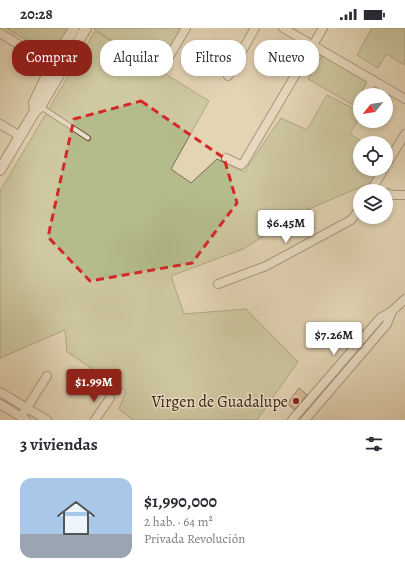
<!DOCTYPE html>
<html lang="es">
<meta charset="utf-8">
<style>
:root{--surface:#fff;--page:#f2f2f3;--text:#2b2b33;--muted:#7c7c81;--accent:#8f2418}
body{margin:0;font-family:Alegreya,serif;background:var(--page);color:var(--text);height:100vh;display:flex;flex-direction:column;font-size:15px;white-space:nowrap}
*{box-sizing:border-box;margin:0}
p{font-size:13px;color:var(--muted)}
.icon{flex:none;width:22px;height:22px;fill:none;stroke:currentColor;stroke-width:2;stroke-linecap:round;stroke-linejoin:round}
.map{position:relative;height:392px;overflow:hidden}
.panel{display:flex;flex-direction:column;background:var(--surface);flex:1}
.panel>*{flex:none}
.hud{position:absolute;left:12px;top:12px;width:381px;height:36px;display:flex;gap:8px}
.needle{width:26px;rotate:240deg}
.fabs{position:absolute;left:353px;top:60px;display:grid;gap:8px}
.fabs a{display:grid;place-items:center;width:40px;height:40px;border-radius:50%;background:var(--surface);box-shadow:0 2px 6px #0003;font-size:20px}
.price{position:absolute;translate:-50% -34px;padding:0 9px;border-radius:4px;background:#fff;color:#222;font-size:13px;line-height:26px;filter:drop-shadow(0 1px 2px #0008)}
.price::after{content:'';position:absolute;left:50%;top:24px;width:12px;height:9px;margin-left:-6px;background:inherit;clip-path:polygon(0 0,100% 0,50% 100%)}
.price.selected{background:var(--accent);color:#fff}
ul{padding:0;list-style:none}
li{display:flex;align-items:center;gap:12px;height:100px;padding:0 20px}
li span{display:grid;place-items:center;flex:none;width:112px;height:80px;border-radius:12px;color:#555}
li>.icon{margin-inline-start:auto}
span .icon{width:48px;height:48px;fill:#fffc;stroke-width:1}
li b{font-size:17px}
h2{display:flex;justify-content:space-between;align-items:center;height:48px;padding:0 20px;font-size:17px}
.pill{padding:0 14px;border-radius:16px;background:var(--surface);box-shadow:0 2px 6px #0003;font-size:14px;line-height:36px}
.pill.selected{background:var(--accent);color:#fff}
.status{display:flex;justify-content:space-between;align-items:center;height:28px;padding:0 20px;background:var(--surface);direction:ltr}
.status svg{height:11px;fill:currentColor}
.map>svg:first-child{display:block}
.green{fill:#b5bc8c;stroke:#766e4e}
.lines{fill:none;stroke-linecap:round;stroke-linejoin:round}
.service-casing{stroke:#634d39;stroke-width:6}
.minor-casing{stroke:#634d39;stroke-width:10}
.tertiary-casing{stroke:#634d39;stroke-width:12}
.service{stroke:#ede3ce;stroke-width:4}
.minor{stroke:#ede3ce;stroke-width:8}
.tertiary{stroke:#ede3ce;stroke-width:10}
.wall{fill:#b1815e;stroke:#382010}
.building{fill:#ce966d;stroke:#382010}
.marked{fill:none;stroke:#d62828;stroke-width:3;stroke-dasharray:8 5;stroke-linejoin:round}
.poi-dot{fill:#8f2418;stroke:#ede3ce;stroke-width:1.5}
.labels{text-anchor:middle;stroke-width:3;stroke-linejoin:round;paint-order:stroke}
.poi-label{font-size:16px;fill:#382010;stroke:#ede3ce;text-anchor:end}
</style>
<div class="status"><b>20:28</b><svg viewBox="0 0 49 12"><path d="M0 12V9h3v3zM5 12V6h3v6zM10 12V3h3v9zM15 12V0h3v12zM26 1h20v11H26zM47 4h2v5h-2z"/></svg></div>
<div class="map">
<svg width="405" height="392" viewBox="0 0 405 392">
<rect width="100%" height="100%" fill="#e3d4b4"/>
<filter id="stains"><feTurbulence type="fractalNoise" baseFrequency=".005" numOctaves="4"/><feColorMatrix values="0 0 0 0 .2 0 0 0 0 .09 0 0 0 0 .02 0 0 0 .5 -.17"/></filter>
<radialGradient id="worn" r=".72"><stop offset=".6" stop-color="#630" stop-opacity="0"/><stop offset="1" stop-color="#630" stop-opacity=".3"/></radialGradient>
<path class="green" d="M6,0H68L52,28Z
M93,0H182L159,42L209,73L171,141L191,155L217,131L244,144L281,90L307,102L327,67L360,84V88L350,106L364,115H360V141H380L372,154L302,184L243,221L171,248L184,286L246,281L298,334L257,392H133L119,381L126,363L67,324L65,302L0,330V163L95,3L138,29Z
M372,0H405V37L386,26L378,40L357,27Z
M323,26L370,53L361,67H360V69L355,78L308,51Z"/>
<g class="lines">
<defs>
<path id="service" d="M41,79L88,110"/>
<path id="minor" d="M283,0L405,71
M0,5L57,40
M166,34L186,0
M228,48L255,0
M365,67L373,52
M0,96L20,108
M226,130L241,137L244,134L323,0
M386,137L405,106
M371,163L384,141
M386,165L393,167H405
M218,256L266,238L351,192L360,181
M0,364L47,392
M0,376L26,392
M21,389L47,348
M95,392L110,370
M292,392L380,290L392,283L405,271
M305,392L387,296L392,283"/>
<path id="tertiary" d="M35,83L34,75L52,37L74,0
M0,142L35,83L40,79L86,0"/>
</defs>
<use href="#service" class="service-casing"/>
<use href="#minor" class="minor-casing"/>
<use href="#tertiary" class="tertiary-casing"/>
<use href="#service" class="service"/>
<use href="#minor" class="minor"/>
<use href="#tertiary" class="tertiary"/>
</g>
<path class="wall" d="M307,367L295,382L287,376L290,372Z"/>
<path class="building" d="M299,360L307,367L298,378L290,372Z"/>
<path d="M0 0H405V392H0ZM141,73L224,130L237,175L192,235L90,253L48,209L74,91Z" fill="#e3d4b4" fill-opacity=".55" fill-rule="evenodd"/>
<path class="marked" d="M141,73L224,130L237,175L192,235L90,253L48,209L74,91Z"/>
<circle class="poi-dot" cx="296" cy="373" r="4"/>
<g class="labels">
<g class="poi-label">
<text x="288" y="379">Virgen de Guadalupe</text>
</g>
</g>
<rect width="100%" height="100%" filter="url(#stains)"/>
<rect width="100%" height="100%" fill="url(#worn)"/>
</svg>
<div class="fabs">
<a><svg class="needle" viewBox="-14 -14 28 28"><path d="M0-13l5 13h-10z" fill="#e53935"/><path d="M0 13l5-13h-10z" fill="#7c7c81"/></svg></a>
<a><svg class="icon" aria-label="locate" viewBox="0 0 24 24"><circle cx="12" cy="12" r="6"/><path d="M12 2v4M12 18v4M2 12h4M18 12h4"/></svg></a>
<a><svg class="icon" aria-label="layers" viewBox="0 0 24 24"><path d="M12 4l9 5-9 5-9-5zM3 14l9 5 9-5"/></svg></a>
</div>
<b class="price" style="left:286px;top:216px">$6.45M</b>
<b class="price" style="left:334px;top:328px">$7.26M</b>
<b class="price selected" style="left:94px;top:375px">$1.99M</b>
<div class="hud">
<a class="pill selected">Comprar</a>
<a class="pill">Alquilar</a>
<a class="pill">Filtros</a>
<a class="pill">Nuevo</a>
</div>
</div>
<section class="panel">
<h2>3 viviendas<svg class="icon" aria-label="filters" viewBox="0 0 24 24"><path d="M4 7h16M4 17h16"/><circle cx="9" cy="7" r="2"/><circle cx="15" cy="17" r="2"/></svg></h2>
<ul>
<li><span style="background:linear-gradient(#a9c7e8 70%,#9aa5b1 0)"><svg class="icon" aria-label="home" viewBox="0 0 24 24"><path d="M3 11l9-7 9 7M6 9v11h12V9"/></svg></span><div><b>$1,990,000</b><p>2 hab. · 64 m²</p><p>Privada Revolución</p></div></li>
</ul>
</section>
